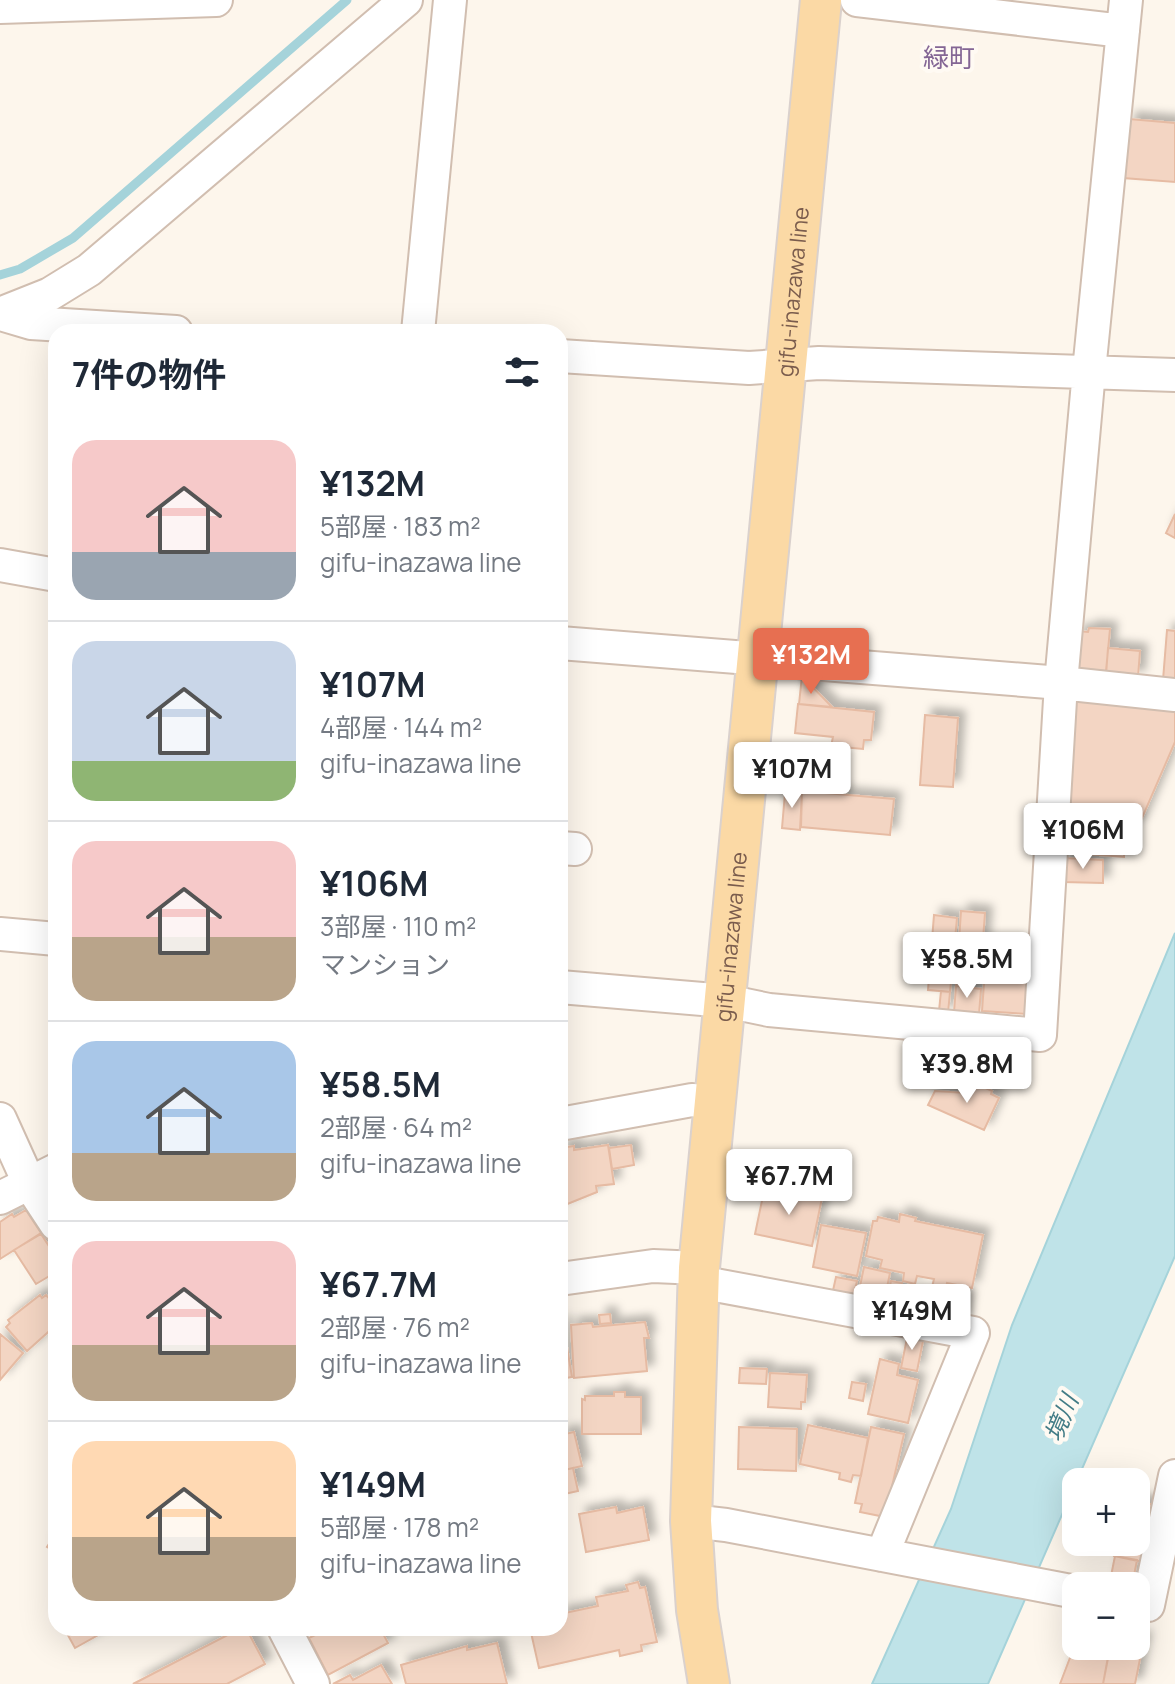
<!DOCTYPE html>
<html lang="ja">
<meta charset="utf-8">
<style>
:root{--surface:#fff;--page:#f6f6f7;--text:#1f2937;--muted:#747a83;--line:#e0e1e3;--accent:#e76f51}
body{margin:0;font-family:Manrope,"Noto Sans JP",sans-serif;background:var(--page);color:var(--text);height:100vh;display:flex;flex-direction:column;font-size:30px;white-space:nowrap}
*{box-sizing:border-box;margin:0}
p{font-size:26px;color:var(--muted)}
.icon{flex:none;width:44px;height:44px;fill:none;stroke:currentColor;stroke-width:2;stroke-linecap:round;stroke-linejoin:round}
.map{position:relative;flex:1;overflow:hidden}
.sheet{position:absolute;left:48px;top:324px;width:520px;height:1312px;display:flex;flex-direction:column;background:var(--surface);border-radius:24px;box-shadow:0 8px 32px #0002}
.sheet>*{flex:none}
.buttons{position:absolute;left:1062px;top:1468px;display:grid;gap:16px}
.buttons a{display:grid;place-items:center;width:88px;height:88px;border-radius:16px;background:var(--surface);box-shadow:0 8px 32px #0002;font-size:40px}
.price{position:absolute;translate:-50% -68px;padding:0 18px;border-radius:8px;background:#fff;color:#222;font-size:26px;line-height:52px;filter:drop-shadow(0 2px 4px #0008)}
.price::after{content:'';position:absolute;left:50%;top:48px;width:24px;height:18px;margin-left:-12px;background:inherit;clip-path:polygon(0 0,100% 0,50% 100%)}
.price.selected{background:var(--accent);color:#fff}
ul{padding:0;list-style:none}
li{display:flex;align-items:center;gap:24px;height:200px;padding:0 24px}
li+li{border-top:2px solid var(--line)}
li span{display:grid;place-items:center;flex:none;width:224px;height:160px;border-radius:24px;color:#555}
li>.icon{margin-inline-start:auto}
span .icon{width:96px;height:96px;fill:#fffc;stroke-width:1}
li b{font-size:34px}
h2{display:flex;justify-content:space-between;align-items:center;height:96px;padding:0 24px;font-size:34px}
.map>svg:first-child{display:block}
.water{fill:#bfe3e8;stroke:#a5d3da;stroke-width:2}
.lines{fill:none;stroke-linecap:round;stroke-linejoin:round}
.stream{stroke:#a5d3da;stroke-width:9}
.building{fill:#f3d5c3;stroke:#e6bba3;stroke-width:2;filter:url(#shadow)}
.minor-casing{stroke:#d1beb0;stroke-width:36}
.major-casing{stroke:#dad1cd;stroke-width:44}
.minor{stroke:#fff;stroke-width:32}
.major{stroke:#fbd9a5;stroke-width:40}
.labels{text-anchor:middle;stroke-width:8;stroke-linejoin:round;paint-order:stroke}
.street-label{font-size:22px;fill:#7a5c4d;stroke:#fffaf3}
.water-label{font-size:24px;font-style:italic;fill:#437c86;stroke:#fffaf3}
.quarter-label{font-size:26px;fill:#846695;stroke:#fffaf3}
</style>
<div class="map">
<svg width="1175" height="1684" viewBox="0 0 1175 1684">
<defs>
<filter id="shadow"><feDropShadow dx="7" dy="-7" stdDeviation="4" flood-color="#0004"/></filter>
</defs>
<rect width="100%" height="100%" fill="#fdf6ec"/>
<path class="water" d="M1175,933V1256L988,1684H872L951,1509L1012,1325Z"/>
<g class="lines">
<path class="stream" d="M0,275L20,269L73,238L347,0"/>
</g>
<path class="building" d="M1129,119L1175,123V182L1123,178Z
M1175,514V538L1166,533Z
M1089,628L1110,629L1106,671L1074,668L1077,631L1088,632Z
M1167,630L1175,631V680H1163Z
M1108,648L1140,651L1138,677L1106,675Z
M802,676L832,707L799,704Z
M1071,701L1175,708V742L1139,825L1065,819Z
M798,704L874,712L871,740H864L863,749L831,746L833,737L795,733Z
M925,715L958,718L953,787L920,785Z
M790,788H798V793H802L800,830L782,828L785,793H790Z
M802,791L894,799L890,835L801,827Z
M1088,828L1126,831L1124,857L1087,854Z
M1063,858L1103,860V883L1063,882Z
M961,911L985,913L980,979L971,978V987L956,986Z
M934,915L957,918L950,992L928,990Z
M986,956L1032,959L1027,1014L982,1011Z
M956,986L981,989L979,1014L954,1012Z
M941,991L950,992L948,1013L939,1011Z
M971,1081L992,1091L991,1094L999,1098L984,1130L928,1105L935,1091L966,1093Z
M608,1145L614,1184L596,1186L597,1192L560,1207V1148L574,1146V1150Z
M631,1145L634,1165L612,1169L609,1148Z
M785,1190L822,1198L812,1246L755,1234L764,1191L783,1195Z
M26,1210L41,1233L0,1259V1222L12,1214L14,1217Z
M900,1214L916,1218L915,1221L983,1235L972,1288L947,1283L946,1290L932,1287L934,1279L917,1276L915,1284L903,1281L904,1273L880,1268L882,1260L866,1256L873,1221H877L878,1217L899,1222Z
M821,1225L866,1233L857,1276L813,1267Z
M41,1234L56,1257V1272L36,1284L14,1250Z
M864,1267L890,1273L885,1297L859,1291Z
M836,1277L857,1281L853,1299L832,1295Z
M891,1281L902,1283L898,1306L886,1303Z
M944,1291L968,1296L963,1322L939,1317Z
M40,1295L42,1298L46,1295L56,1306V1325L27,1351L6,1327L10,1323L8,1320Z
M610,1314L611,1323L600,1324L599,1315Z
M645,1322L649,1338H644L647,1371L574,1378L571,1325L592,1323L593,1327Z
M560,1323H563L572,1377L560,1379Z
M908,1333L924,1336L917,1371L901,1368Z
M0,1334L23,1353L0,1380Z
M880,1359L899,1364L897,1375L918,1380L908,1423L868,1414Z
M740,1368L767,1369L766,1384L739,1383Z
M770,1373L807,1375L805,1402H801V1409L768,1407Z
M852,1382L866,1384L863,1401L849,1398Z
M614,1392H625V1397H641V1434H582V1399L585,1400V1396H614Z
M808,1425L868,1438L861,1476L853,1475L851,1482L839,1479L840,1473L800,1464Z
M739,1427L797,1429L796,1471L738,1469Z
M871,1427L904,1434L885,1517L860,1512L862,1504L855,1503Z
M574,1432L582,1466L560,1471V1435Z
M573,1468L578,1491L560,1495V1471Z
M1136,1501L1160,1506L1148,1563L1114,1556L1117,1542H1136Z
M616,1507L617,1513L643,1507L649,1540L586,1552L579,1514Z
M56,1524V1552L47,1547L56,1533L52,1531Z
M1115,1556L1137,1560L1132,1586L1110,1581Z
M638,1582L640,1588L645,1587L657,1642L641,1645L642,1651L620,1656L619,1650L539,1668L530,1628H560V1614L598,1606L596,1597L628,1591L626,1585Z
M64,1628H106L107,1630L75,1648Z
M241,1628H246L265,1664L227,1684H133Z
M329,1628H380L388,1643L328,1675L309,1638Z
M1136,1638L1144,1639L1135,1684H1103L1110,1646H1136Z
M1076,1642V1646L1110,1648L1103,1684H1060Z
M497,1643L507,1684H406L401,1665L467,1646V1650Z
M381,1665L392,1684H333L350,1675L353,1680Z"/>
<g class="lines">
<defs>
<path id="minor" d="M857,0L1123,31
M0,7L216,0
M0,314L50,294L89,270L406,0
M1,314L31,323L176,332
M418,332L450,0
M560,356L749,368L819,363L1175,375
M0,565L56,575
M560,643L1061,683L1175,695
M560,848L575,849
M0,934L56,939
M560,987L726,1001L769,1010L1040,1035L1061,683L1089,371L1126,0
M0,1119L29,1183L56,1224
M560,1124L692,1100L717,1103
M0,1198L56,1170
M560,1279L653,1266L699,1268
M699,1282L973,1333L882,1555
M691,1521L726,1525L1076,1592
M1148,1605L1175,1476
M284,1628L313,1684"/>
<g id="major">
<path id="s1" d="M709,1684L697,1610L691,1521L699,1268L821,0"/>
</g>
</defs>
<use href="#minor" class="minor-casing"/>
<use href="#major" class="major-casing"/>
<use href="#minor" class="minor"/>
<use href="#major" class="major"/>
</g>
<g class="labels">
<g class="street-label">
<text dy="8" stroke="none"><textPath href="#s1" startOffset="1398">gifu-inazawa line</textPath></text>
<text dy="8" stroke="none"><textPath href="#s1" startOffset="750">gifu-inazawa line</textPath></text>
</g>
<g class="water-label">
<text transform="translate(1062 1418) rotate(-67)" y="8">境川</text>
</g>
<g class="quarter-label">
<text x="949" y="67">緑町</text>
</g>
</g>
</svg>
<div class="buttons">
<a>+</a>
<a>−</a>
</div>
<b class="price selected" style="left:811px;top:696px">¥132M</b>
<b class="price" style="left:792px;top:810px">¥107M</b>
<b class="price" style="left:1083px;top:871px">¥106M</b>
<b class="price" style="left:967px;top:1000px">¥58.5M</b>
<b class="price" style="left:967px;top:1105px">¥39.8M</b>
<b class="price" style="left:789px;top:1217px">¥67.7M</b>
<b class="price" style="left:912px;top:1352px">¥149M</b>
<section class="sheet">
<h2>7件の物件<svg class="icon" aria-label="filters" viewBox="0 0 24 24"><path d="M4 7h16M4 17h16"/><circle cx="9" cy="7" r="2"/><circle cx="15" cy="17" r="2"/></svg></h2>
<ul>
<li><span style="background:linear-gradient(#f6c9c9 70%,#9aa5b1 0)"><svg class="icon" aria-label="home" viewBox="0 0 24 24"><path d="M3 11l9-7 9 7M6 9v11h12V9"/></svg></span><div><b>¥132M</b><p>5部屋 · 183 m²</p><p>gifu-inazawa line</p></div></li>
<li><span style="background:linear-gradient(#c9d6e8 75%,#8fb573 0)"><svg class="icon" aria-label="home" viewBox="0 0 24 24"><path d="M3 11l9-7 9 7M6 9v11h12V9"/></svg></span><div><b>¥107M</b><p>4部屋 · 144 m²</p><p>gifu-inazawa line</p></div></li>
<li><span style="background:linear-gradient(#f6c9c9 60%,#b9a48a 0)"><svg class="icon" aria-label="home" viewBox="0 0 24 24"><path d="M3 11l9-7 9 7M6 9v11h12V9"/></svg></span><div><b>¥106M</b><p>3部屋 · 110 m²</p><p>マンション</p></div></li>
<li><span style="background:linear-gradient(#a9c7e8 70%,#b9a48a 0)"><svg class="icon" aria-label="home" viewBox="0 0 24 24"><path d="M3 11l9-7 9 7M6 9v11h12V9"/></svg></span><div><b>¥58.5M</b><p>2部屋 · 64 m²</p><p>gifu-inazawa line</p></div></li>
<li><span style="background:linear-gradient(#f6c9c9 65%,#b9a48a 0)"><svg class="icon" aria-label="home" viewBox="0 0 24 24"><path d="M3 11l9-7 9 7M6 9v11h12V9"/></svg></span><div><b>¥67.7M</b><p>2部屋 · 76 m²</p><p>gifu-inazawa line</p></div></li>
<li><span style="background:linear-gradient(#ffd9b3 60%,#b9a48a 0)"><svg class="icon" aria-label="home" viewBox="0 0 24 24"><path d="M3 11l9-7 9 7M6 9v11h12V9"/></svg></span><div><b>¥149M</b><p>5部屋 · 178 m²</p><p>gifu-inazawa line</p></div></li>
</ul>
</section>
</div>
